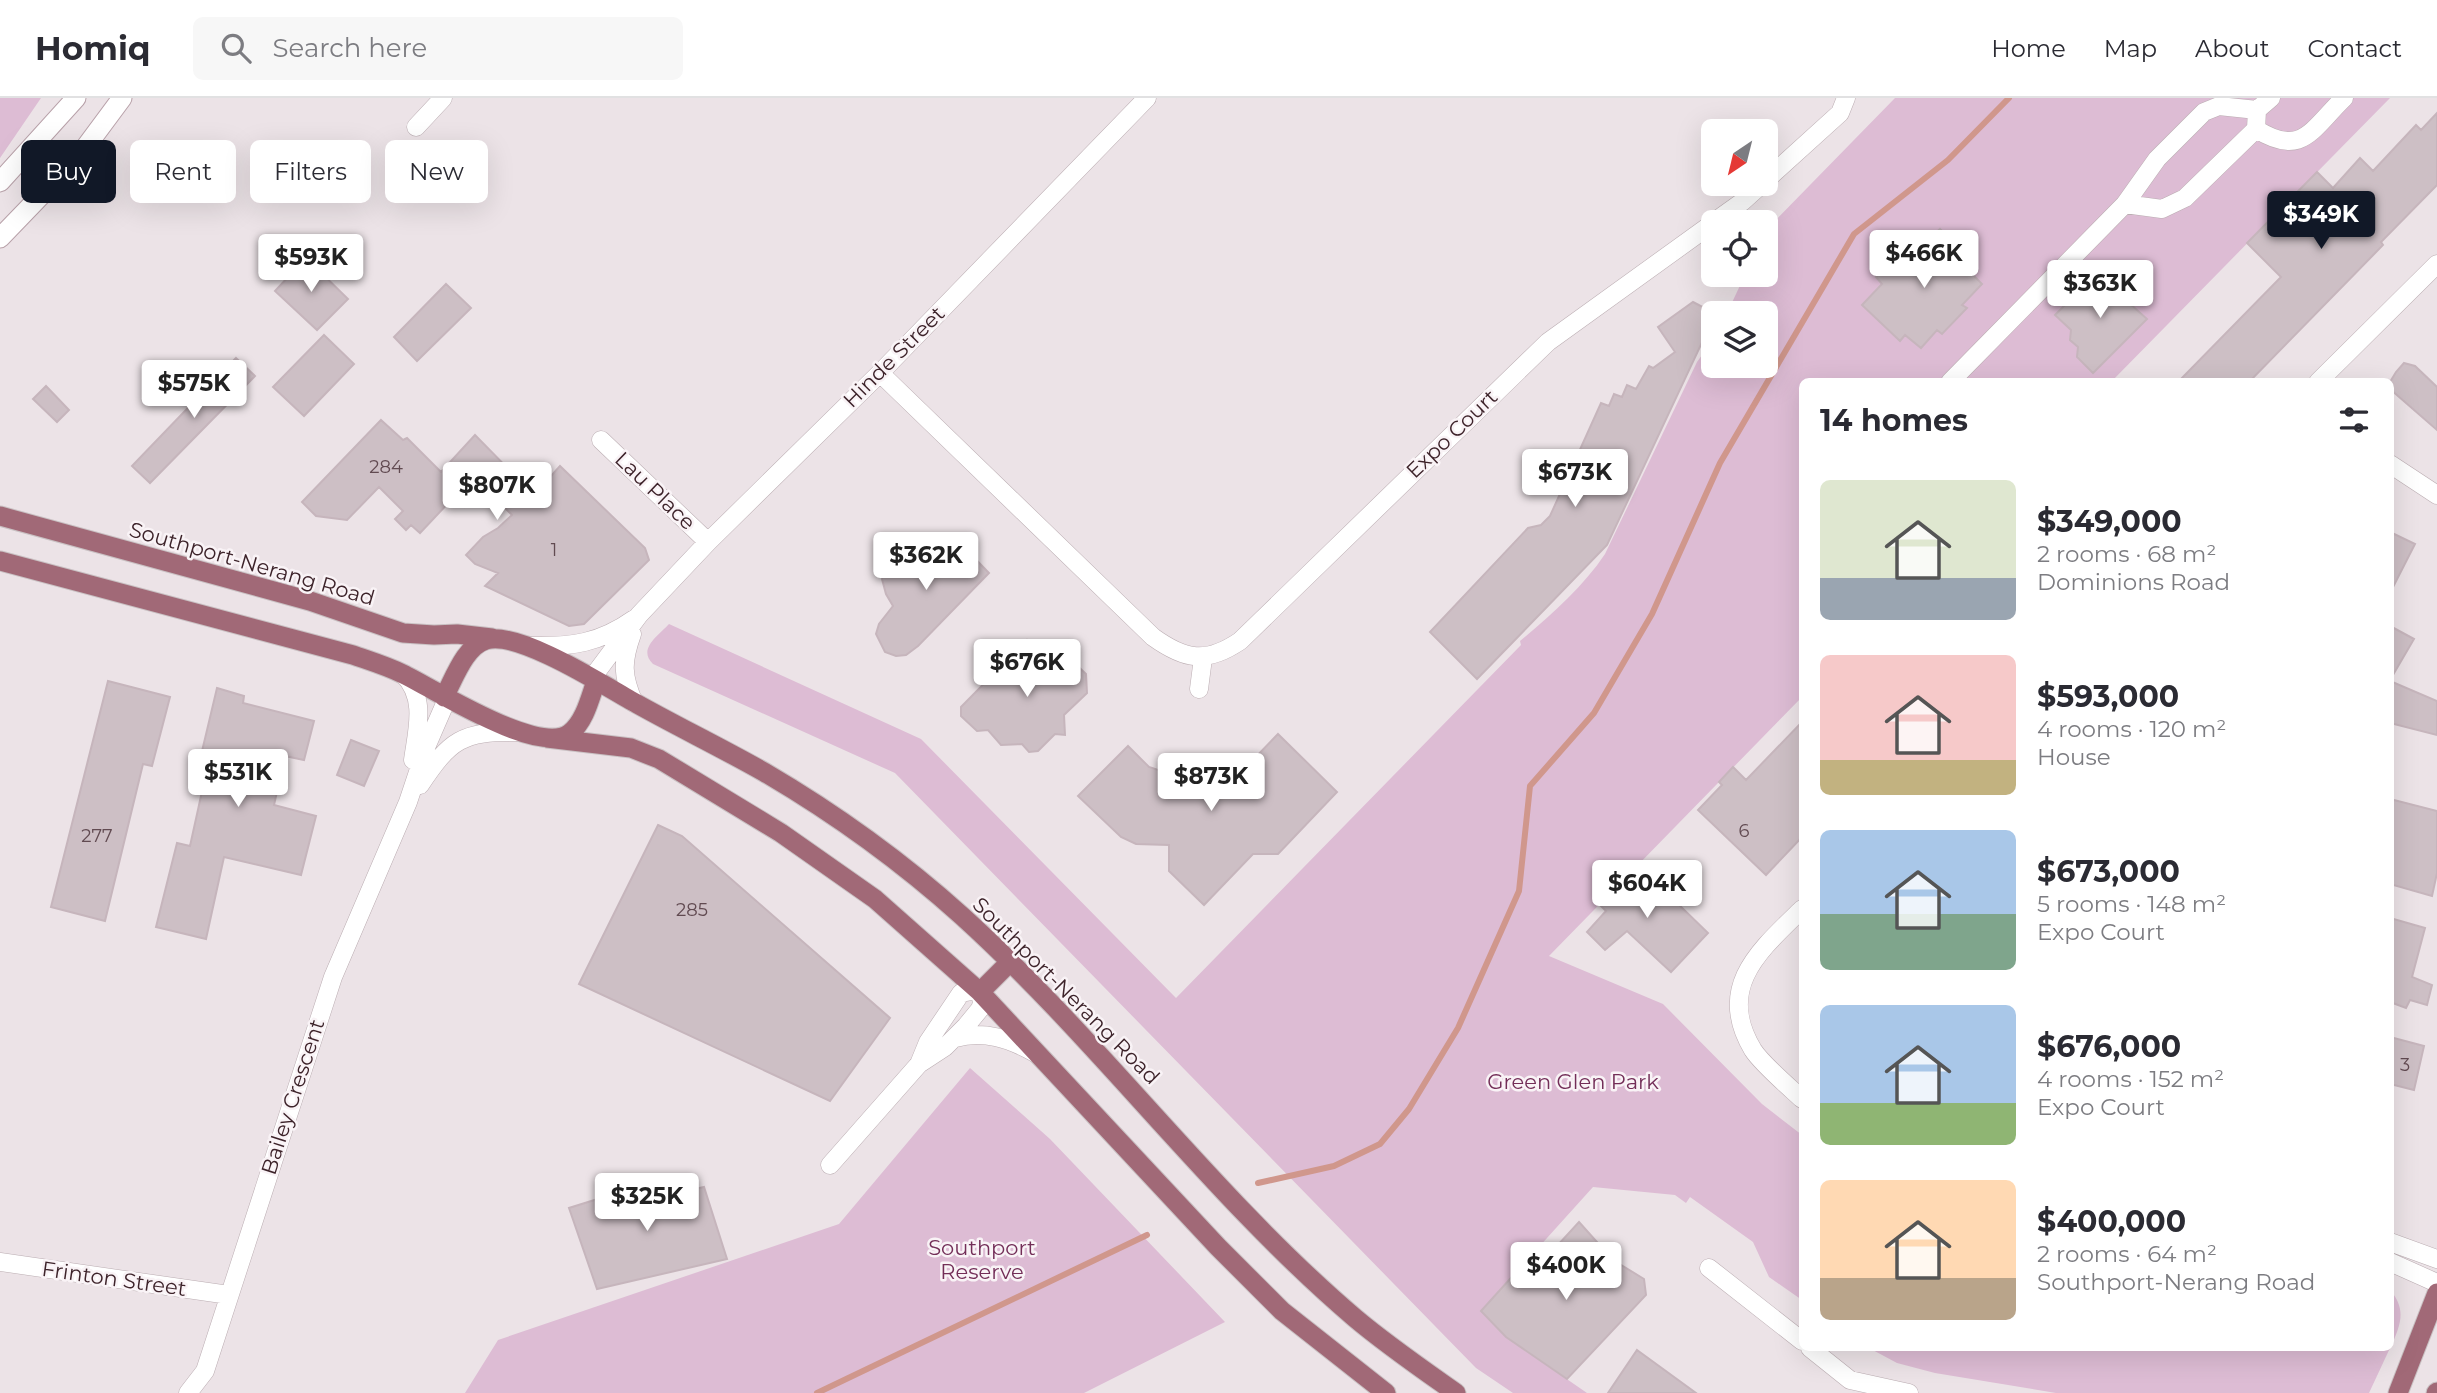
<!DOCTYPE html>
<meta charset="utf-8">
<style>
:root{--surface:#fff;--page:#f7f7f7;--text:#2b2b33;--muted:#7c7c81;--line:#e1e1e2;--accent:#111827}
body{margin:0;font-family:Montserrat,sans-serif;background:var(--page);color:var(--text);height:100vh;display:flex;flex-direction:column;font-size:26px;white-space:nowrap}
*{box-sizing:border-box;margin:0}
p{font-size:23px;color:var(--muted)}
.icon{flex:none;width:38px;height:38px;fill:none;stroke:currentColor;stroke-width:2;stroke-linecap:round;stroke-linejoin:round}
.map{position:relative;flex:1;overflow:hidden}
.drawer{position:absolute;left:1799px;top:280px;width:595px;height:973px;display:flex;flex-direction:column;background:var(--surface);border-radius:10px;box-shadow:0 7px 28px #0002}
.drawer>*{flex:none}
.guide{position:absolute;left:21px;top:42px;width:665px;height:63px;display:flex;gap:14px}
.needle{width:46px;rotate:215deg}
.tools{position:absolute;left:1701px;top:21px;display:grid;gap:14px}
.tools a{display:grid;place-items:center;width:77px;height:77px;border-radius:10px;background:var(--surface);box-shadow:0 7px 28px #0002;font-size:35px}
.price{position:absolute;translate:-50% -60px;padding:0 16px;border-radius:7px;background:#fff;color:#222;font-size:23px;line-height:46px;filter:drop-shadow(0 2px 4px #0008)}
.price::after{content:'';position:absolute;left:50%;top:42px;width:21px;height:16px;margin-left:-10px;background:inherit;clip-path:polygon(0 0,100% 0,50% 100%)}
.price.current{background:var(--accent);color:#fff}
ul{padding:0;list-style:none}
li{display:flex;align-items:center;gap:21px;height:175px;padding:0 21px}
li span{display:grid;place-items:center;flex:none;width:196px;height:140px;border-radius:10px;color:#555}
li>.icon{margin-inline-start:auto}
span .icon{width:84px;height:84px;fill:#fffc;stroke-width:1}
li b{font-size:30px}
h2{display:flex;justify-content:space-between;align-items:center;height:84px;padding:0 21px;font-size:30px}
.tag{padding:0 24px;border-radius:10px;background:var(--surface);box-shadow:0 7px 28px #0002;font-size:24px;line-height:63px}
.tag.current{background:var(--accent);color:#fff}
header{display:flex;align-items:center;gap:42px;box-sizing:border-box;height:98px;padding:0 35px;background:var(--surface);border-bottom:2px solid var(--line)}
header strong{font-size:33px}
nav{display:flex;gap:38px;margin-inline-start:auto;font-size:24px}
.search{width:490px;height:63px;background:var(--page);display:flex;align-items:center;gap:18px;box-sizing:border-box;padding:0 24px;border-radius:10px;color:var(--muted);font-size:26px}
.map>svg:first-child{display:block}
.green{fill:#ddbcd4}
.lines{fill:none;stroke-linecap:round;stroke-linejoin:round}
.stream{stroke:#d0978c;stroke-width:6}
.building{fill:#cdbfc5;stroke:#c6b5bc;stroke-width:2}
.minor-casing{stroke:#bbadb2;stroke-width:19}
.secondary-casing{stroke:#b8a1a9;stroke-width:21}
.primary-casing{stroke:#c9c1c3;stroke-width:21}
.minor{stroke:#fff;stroke-width:18}
.secondary{stroke:#fff;stroke-width:19}
.primary{stroke:#a16977;stroke-width:19}
.labels{text-anchor:middle;stroke-width:5;stroke-linejoin:round;paint-order:stroke}
.number-label{font-size:18px;fill:#614a51}
.street-label{font-size:21px;fill:#3d232a;stroke:#f9f3f6}
.park-label{font-size:21px;fill:#732e58;stroke:#f9f3f6}
</style>
<header>
<strong>Homiq</strong>
<div class="search"><svg class="icon" aria-label="search" viewBox="0 0 24 24"><circle cx="10" cy="10" r="6"/><path d="M15 15l6 6"/></svg>Search here</div>
<nav><a>Home</a><a>Map</a><a>About</a><a>Contact</a></nav>
</header>
<div class="map">
<svg width="2437" height="1295" viewBox="0 0 2437 1295">
<rect width="100%" height="100%" fill="#ece3e7"/>
<path class="green" d="M0,0H41L0,60Z
M1895,0H2390L2112,283L1802,284V599L1549,858L1663,906L1762,1006L1802,1037V1202L1769,1179L1753,1144L1690,1099L1686,1105L1675,1097L1593,1089L1481,1213L1506,1239L1587,1295H1513L1476,1270L895,675L653,566C637,551 659,537 669,526L921,641L1176,900L1521,547L1520,543C1551,517 1583,489 1605,456L1697,264L1712,243L1713,268H1766V215H1727L1745,177H1766V132Z
M970,970L1050,1041L1225,1224L1084,1295H465L498,1242L839,1126Z
M2391,1193C2407,1213 2400,1227 2391,1249Z
M1869,1250H2390L2369,1295H2056L1935,1275L1897,1265Z"/>
<g class="lines">
<path class="stream" d="M1258,1085L1334,1068L1380,1046L1409,1011L1458,930L1519,793L1530,688L1594,615L1652,516L1720,365L1854,136L1948,62L2009,0
M817,1295L1147,1137"/>
</g>
<path class="building" d="M2437,15V87L2381,144L2383,147L2249,284H2178L2281,179L2247,145L2317,74L2333,90L2360,60L2373,73L2416,27L2421,32Z
M1940,131L1974,165L1968,172L1982,186L1962,207L1967,210L1942,236L1937,232L1921,250L1905,237L1900,243L1862,207L1882,186L1876,179L1909,146L1918,152Z
M306,160L348,201L317,232L275,193Z
M2101,171L2123,192L2119,196L2147,221L2093,275L2077,259L2078,249L2070,242L2071,232L2055,217Z
M446,186L471,210L417,263L394,239Z
M1693,204L1714,215L1713,221L1607,447L1477,581L1430,534L1528,430L1541,427L1550,418L1601,305L1609,308L1614,296L1622,299L1627,287L1636,291L1649,268L1653,270L1675,254L1658,229Z
M324,237L354,266L304,318L273,289Z
M236,260L255,278L150,385L132,368Z
M2404,265L2415,268L2437,289V332L2390,291V284L2396,274Z
M46,288L69,312L57,324L33,301Z
M381,322L403,342L407,340L441,374L475,337L534,397L560,368L645,450L649,462L584,526L569,528L485,488L498,475L475,466L466,457L483,439L498,430L512,417L484,389L464,409L453,400L420,435L411,427L406,432L395,421L403,413L379,389L347,422L316,418L302,404Z
M2390,434L2415,446L2390,495Z
M941,436L954,439L989,475L918,548L906,557L896,558L885,554L876,536L879,526L893,508L886,496L882,481L888,466L900,457L924,453L931,441Z
M2390,528L2414,541L2390,582Z
M1027,542L1043,558L1068,559L1086,576L1087,595L1064,617L1065,637L1055,636L1038,653L1029,654L1022,646L1001,647L988,632L977,633L961,618V609Z
M108,583L170,599L152,668L143,666L105,823L51,809Z
M2390,583L2437,603V637L2390,625Z
M217,590L244,598L243,605L314,623L304,662L285,658L274,707L316,718L301,777L224,759L206,841L156,829L177,745L190,748L203,689L194,687Z
M1802,624V739L1766,777L1698,712L1722,687L1719,684L1733,669L1746,682Z
M1278,636L1337,694L1278,756H1253L1204,807L1169,773V747L1136,746L1121,739L1078,698L1128,648L1149,669L1170,676V694L1224,692Z
M351,642L379,653L364,688L337,677Z
M2390,701L2437,713V775L2432,798L2390,786Z
M658,727L682,738L890,920L830,1003L579,886Z
M1643,772L1708,835L1671,874L1627,833L1605,852L1587,834L1606,813L1596,803L1622,776L1631,785Z
M2390,820L2425,830L2412,879L2432,887L2427,907L2410,902L2406,910L2390,904Z
M2390,939L2424,948L2414,992L2390,986Z
M665,1080L670,1088L679,1084L682,1094L704,1089L727,1161L597,1191L569,1110Z
M1579,1124L1613,1162L1644,1181L1646,1197L1567,1281L1506,1239L1481,1213L1537,1151L1546,1160Z
M1637,1252L1696,1295H1608Z"/>
<g class="lines">
<defs>
<path id="minor" d="M2257,12L2271,0
M416,29L443,0
M2256,31C2302,60 2311,32 2344,0
M1766,82L1840,15L1846,0
M1714,124L1742,104L1762,86
M880,275L1153,539C1185,562 1206,566 1240,543L1548,244L1713,125
M1950,284L2125,106L2157,61L2204,14L2219,8L2257,12L2256,31L2185,100L2162,111L2125,106
M2318,284L2437,166
M601,342L708,444
M2390,366L2437,397
M632,536C622,564 622,577 634,605
M531,548C572,549 600,545 634,521
M403,576C427,600 417,632 413,662
M592,580L639,517L708,444L880,275L1147,0
M1199,591L1203,560
M420,687C450,642 462,633 517,634
M1802,811C1760,852 1715,889 1753,952C1762,966 1789,989 1802,1001
M955,940C984,932 1010,941 1035,955
M830,1067L919,966L945,949L966,928L980,911L982,905L980,894L972,893L961,895L928,944L919,966
M2390,1144L2437,1161
M0,1164L229,1197
M2390,1164L2437,1185
M1709,1170L1802,1243
M1810,1250L1850,1282L1909,1295
M188,1295L205,1273L333,879L408,704L427,647L447,601"/>
<path id="secondary" d="M0,84L76,0
M0,140L79,58L122,0"/>
<path id="primary" d="M0,418L310,503L403,535L434,537L457,536L492,540
M0,463L353,557C370,563 387,568 403,576C434,591 540,659 570,635C585,623 590,600 596,583
M444,599C454,581 465,548 486,542C517,532 602,586 630,602C674,627 720,649 764,674C834,715 902,764 962,818C1101,944 1212,1098 1355,1220C1387,1247 1422,1271 1456,1295
M547,640L631,650L659,661L781,735L875,801L980,894L1218,1149L1282,1213L1386,1295
M980,894L1010,864
M2398,1295L2437,1195
M2436,1295L2437,1294"/>
</defs>
<use href="#minor" class="minor-casing"/>
<use href="#secondary" class="secondary-casing"/>
<use href="#primary" class="primary-casing"/>
<use href="#minor" class="minor"/>
<use href="#secondary" class="secondary"/>
<use href="#primary" class="primary"/>
</g>
<g class="labels">
<g class="number-label">
<text x="386" y="375">284</text>
<text x="554" y="458">1</text>
<text x="1744" y="739">6</text>
<text x="97" y="744">277</text>
<text x="692" y="818">285</text>
<text x="2405" y="973">3</text>
</g>
<g class="street-label">
<text transform="translate(894 259) rotate(-45)" y="7">Hinde Street</text>
<text transform="translate(1452 336) rotate(-44)" y="7">Expo Court</text>
<text transform="translate(655 393) rotate(44)" y="7">Lau Place</text>
<text transform="translate(252 466) rotate(16)" y="7">Southport-Nerang Road</text>
<text transform="translate(1066 893) rotate(45)" y="7">Southport-Nerang Road</text>
<text transform="translate(293 999) rotate(-72)" y="7">Bailey Crescent</text>
<text transform="translate(114 1181) rotate(8)" y="7">Frinton Street</text>
</g>
<g class="park-label">
<text x="1573" y="991">Green Glen Park</text>
<text x="982" y="1157">Southport<tspan x="982" dy="24">Reserve</tspan></text>
</g>
</g>
</svg>
<div class="tools">
<a><svg class="needle" viewBox="-14 -14 28 28"><path d="M0-13l5 13h-10z" fill="#e53935"/><path d="M0 13l5-13h-10z" fill="#7c7c81"/></svg></a>
<a><svg class="icon" aria-label="locate" viewBox="0 0 24 24"><circle cx="12" cy="12" r="6"/><path d="M12 2v4M12 18v4M2 12h4M18 12h4"/></svg></a>
<a><svg class="icon" aria-label="layers" viewBox="0 0 24 24"><path d="M12 4l9 5-9 5-9-5zM3 14l9 5 9-5"/></svg></a>
</div>
<b class="price current" style="left:2321px;top:153px">$349K</b>
<b class="price" style="left:1924px;top:192px">$466K</b>
<b class="price" style="left:311px;top:196px">$593K</b>
<b class="price" style="left:2100px;top:222px">$363K</b>
<b class="price" style="left:194px;top:322px">$575K</b>
<b class="price" style="left:1575px;top:411px">$673K</b>
<b class="price" style="left:497px;top:424px">$807K</b>
<b class="price" style="left:926px;top:494px">$362K</b>
<b class="price" style="left:1027px;top:601px">$676K</b>
<b class="price" style="left:238px;top:711px">$531K</b>
<b class="price" style="left:1211px;top:715px">$873K</b>
<b class="price" style="left:1647px;top:822px">$604K</b>
<b class="price" style="left:647px;top:1135px">$325K</b>
<b class="price" style="left:1566px;top:1204px">$400K</b>
<div class="guide">
<a class="tag current">Buy</a>
<a class="tag">Rent</a>
<a class="tag">Filters</a>
<a class="tag">New</a>
</div>
<section class="drawer">
<h2>14 homes<svg class="icon" aria-label="filters" viewBox="0 0 24 24"><path d="M4 7h16M4 17h16"/><circle cx="9" cy="7" r="2"/><circle cx="15" cy="17" r="2"/></svg></h2>
<ul>
<li><span style="background:linear-gradient(#dfe7d0 70%,#9aa5b1 0)"><svg class="icon" aria-label="home" viewBox="0 0 24 24"><path d="M3 11l9-7 9 7M6 9v11h12V9"/></svg></span><div><b>$349,000</b><p>2 rooms · 68 m²</p><p>Dominions Road</p></div></li>
<li><span style="background:linear-gradient(#f6c9c9 75%,#c2b280 0)"><svg class="icon" aria-label="home" viewBox="0 0 24 24"><path d="M3 11l9-7 9 7M6 9v11h12V9"/></svg></span><div><b>$593,000</b><p>4 rooms · 120 m²</p><p>House</p></div></li>
<li><span style="background:linear-gradient(#a9c7e8 60%,#7fa58c 0)"><svg class="icon" aria-label="home" viewBox="0 0 24 24"><path d="M3 11l9-7 9 7M6 9v11h12V9"/></svg></span><div><b>$673,000</b><p>5 rooms · 148 m²</p><p>Expo Court</p></div></li>
<li><span style="background:linear-gradient(#a9c7e8 70%,#8fb573 0)"><svg class="icon" aria-label="home" viewBox="0 0 24 24"><path d="M3 11l9-7 9 7M6 9v11h12V9"/></svg></span><div><b>$676,000</b><p>4 rooms · 152 m²</p><p>Expo Court</p></div></li>
<li><span style="background:linear-gradient(#ffd9b3 70%,#b9a48a 0)"><svg class="icon" aria-label="home" viewBox="0 0 24 24"><path d="M3 11l9-7 9 7M6 9v11h12V9"/></svg></span><div><b>$400,000</b><p>2 rooms · 64 m²</p><p>Southport-Nerang Road</p></div></li>
</ul>
</section>
</div>
